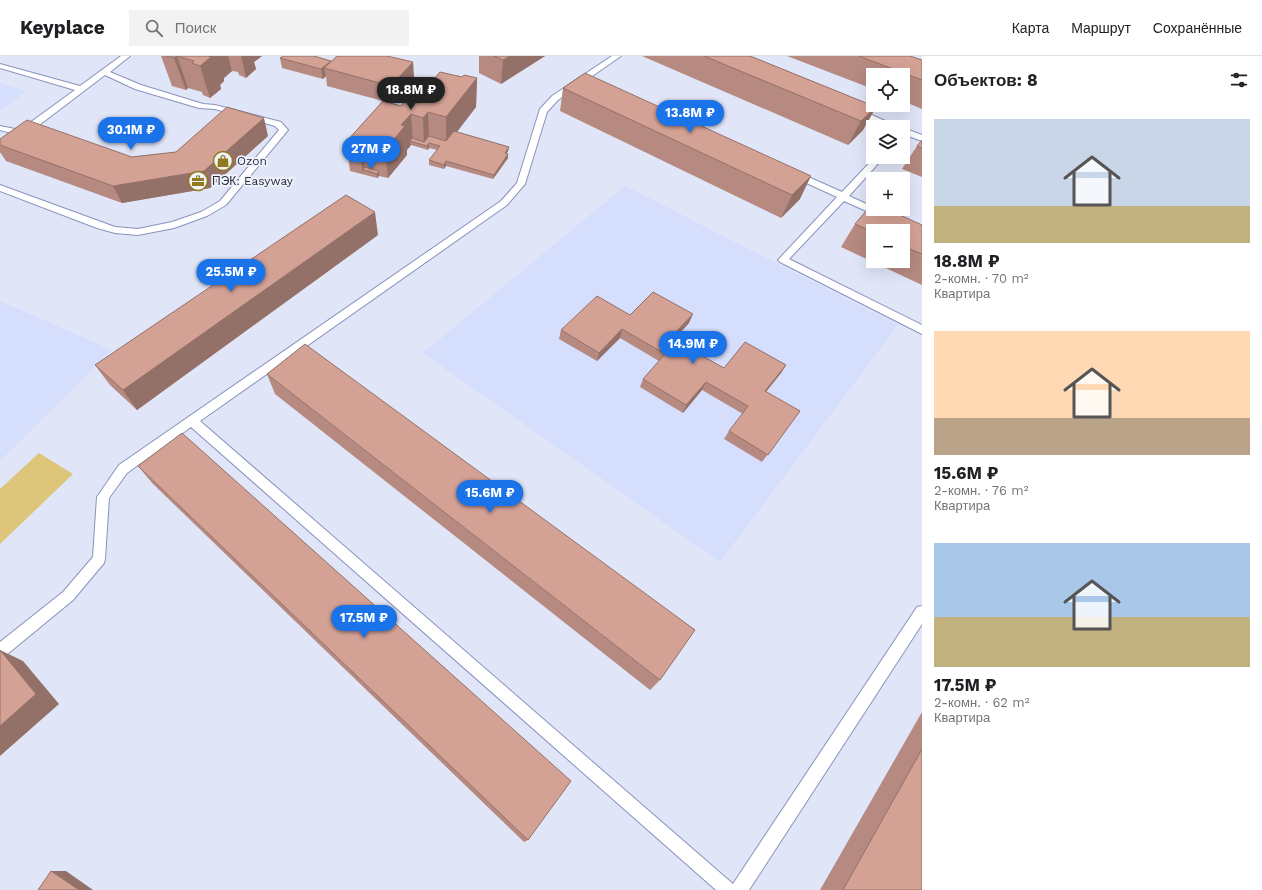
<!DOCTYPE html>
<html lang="ru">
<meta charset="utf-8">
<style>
:root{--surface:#fff;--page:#f2f2f2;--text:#202124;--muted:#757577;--line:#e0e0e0;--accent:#1a73e8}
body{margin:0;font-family:"Work Sans",sans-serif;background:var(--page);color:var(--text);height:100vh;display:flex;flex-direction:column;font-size:15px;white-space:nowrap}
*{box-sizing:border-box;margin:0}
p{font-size:13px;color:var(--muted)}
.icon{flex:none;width:22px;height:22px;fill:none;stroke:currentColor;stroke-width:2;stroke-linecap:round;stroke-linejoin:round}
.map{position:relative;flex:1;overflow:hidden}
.drawer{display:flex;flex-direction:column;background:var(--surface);width:340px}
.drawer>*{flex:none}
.tools{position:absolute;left:866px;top:12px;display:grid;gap:8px}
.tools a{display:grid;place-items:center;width:44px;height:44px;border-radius:0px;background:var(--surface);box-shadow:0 4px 16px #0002;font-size:20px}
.price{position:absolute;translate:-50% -34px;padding:0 9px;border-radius:14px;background:var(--accent);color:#fff;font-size:13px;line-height:26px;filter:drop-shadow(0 1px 2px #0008)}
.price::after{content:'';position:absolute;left:50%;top:24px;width:12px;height:9px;margin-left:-6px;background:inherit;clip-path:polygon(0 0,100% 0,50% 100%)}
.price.active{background:#222;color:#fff}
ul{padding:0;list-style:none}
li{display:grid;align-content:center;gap:8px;height:212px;padding:0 12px}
li span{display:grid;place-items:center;height:124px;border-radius:0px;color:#555}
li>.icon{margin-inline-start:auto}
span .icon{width:72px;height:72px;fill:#fffc;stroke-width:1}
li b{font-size:17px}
h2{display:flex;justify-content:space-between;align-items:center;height:48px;padding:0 12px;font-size:17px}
header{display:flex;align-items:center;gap:24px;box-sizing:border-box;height:56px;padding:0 20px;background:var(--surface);border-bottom:1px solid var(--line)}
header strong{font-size:19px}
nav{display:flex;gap:22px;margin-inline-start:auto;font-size:14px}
.search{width:280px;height:36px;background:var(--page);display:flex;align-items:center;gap:10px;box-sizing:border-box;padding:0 14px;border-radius:0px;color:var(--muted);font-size:15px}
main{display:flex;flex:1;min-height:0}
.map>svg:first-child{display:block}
.built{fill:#d5defd}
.green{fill:#ddc67a}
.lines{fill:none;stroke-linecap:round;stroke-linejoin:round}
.lane-casing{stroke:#8893bd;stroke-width:2}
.lane{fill:#fff;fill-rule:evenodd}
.wall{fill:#b68a80;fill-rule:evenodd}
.shaded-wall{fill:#947168}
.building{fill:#d4a195;stroke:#947168}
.labels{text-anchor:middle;stroke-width:3.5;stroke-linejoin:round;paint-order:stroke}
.far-poi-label{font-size:12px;fill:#292e3f;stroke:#f0f3fc;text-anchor:start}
</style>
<header>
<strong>Keyplace</strong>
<div class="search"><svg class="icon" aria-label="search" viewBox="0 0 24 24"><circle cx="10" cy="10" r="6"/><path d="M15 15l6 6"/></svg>Поиск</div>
<nav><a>Карта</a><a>Маршрут</a><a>Сохранённые</a></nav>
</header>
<main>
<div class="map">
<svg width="922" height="834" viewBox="0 0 922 834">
<rect width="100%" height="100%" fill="#e0e5f7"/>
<path class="built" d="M0,27L26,35L0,55Z
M625,130L898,269L720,506L423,297Z
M0,245L112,294L0,405Z"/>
<path class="green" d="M39,397L73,418L0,488V433Z"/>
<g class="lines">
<defs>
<path id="lane" d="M121,0H130L110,16L141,29L203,48L215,49L281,66L288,74L226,149L207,160L174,172L138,179L115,177L97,172L0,135V129L115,171L138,173L172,166L201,156L220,145L279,74L275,70L215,53L199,52L135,33L105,19L26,79L0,96V89L15,78L0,74V70L20,74L75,34L0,12V8L80,30Z
M612,0H621L558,44L547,56L525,128L507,149L200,365L733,828L917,551L922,550V568L749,834H716L191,371L127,417L109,442L105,503L104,507L73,544L5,600L0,602V586L63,536L93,501L97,441L119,409L501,145L517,127L540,53L552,40Z
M853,53H859L898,71H887L853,57Z
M903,72L922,79V85L903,78Z
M875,101H884L849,140L873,151V153C878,153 885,154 888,159L886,161H880L844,145L789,203L922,269V278L780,206L778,204L837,141L791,120L790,118L791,116H797L842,136Z"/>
</defs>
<use href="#lane" class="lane-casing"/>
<use href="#lane" class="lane"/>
</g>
<path class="wall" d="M161,0H262L254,6L256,13L246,22L239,19L238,16L232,15L224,22V25L220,29L221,33L210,42L203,39L202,36L188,32L186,34L172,30Z
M479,0H545L501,28L479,17Z
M642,0H750L876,51L863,74L848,89Z
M787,0H910L922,4V53L903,45V19H873V33Z
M280,2L332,5L413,6L414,24L392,47L401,50L418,47L423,41V36L462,21L477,22L476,51L457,76L509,91L508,95L507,97L508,102L493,123L446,110L444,113L429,109V104L437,94L429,92L428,94L411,89L407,94V99L388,122L379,120L377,122L350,115L346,86L383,45L327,30L326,20L323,23L282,12Z
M585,17L800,143L781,162L560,55L563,32Z
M268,80L210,132L122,147L6,105L0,96V83L132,101L176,96Z
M922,84V121L902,113L917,90Z
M855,168L922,169V229L841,191ZM873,175H903V205H873Z
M378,179L137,354L110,329L95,309Z
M630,259L689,267L673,284L724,312L786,309L781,317L766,336L800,355L762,406L724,383L729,375L743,358L702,334L683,357L640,331L643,323L659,305L620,282L597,305L559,283L561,274Z
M267,318L660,624L650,634L275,338Z
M138,410L528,784L524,786L153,428Z
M922,656V834H820Z"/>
<path class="shaded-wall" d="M177,0L188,32L186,34L174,2Z
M207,0H228L232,15L224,22V25L220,29L221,33L210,42L200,10Z
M241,0H262L254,6L256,13L246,22Z
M510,0H545L501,28L503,4Z
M331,5L333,14L324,12L326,20L323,23L321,13Z
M413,6L414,24L392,48L391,30Z
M477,22L476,51L446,90V61Z
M876,51L863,74L848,89L861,65Z
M428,56L429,85L424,89L423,62Z
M411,58L413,85H410L411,89L407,94V99L388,122L385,94L401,69Z
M264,62L268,80L210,132L122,147L113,130Z
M362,87L365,114H363V119L359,90Z
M429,87V92L428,94L427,90Z
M509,91L508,95L504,101L505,97Z
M508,98V102L493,123L494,119Z
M446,105V110L444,113V109Z
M379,115V120L377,122V118Z
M811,120L800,143L781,162L792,139Z
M375,156L378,179L137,354L123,334Z
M693,258L689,267L667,291L670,282Z
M622,273L620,282L597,305L599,297Z
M786,309L781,317L760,343L765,335Z
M706,326L702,334L683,357L686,349Z
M0,594L23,605L59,648L0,700Z
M51,815H66L93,834H79Z"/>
<path class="building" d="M166,0H208L211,1L200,10L192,7L194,5L177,0L174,2Z
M283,0H314L331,5L321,13L280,2Z
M337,0H387L413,6L391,30L324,12Z
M494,0H510L503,4Z
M704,0H750L876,51L861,65Z
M859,0H910L922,4V24Z
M440,16L462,21L464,19L477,22L446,61L428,56L423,62L411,58L401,69L405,70L385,94L362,87L359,90L346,86L383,45L401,50L406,44L418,47L426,37L423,36Z
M585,17L811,120L792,139L563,32Z
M227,51L264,62L204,115L113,130L0,89V83L27,64L132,101L176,96Z
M454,75L509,91L505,97L508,98L494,119L446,105L444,109L429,104L440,90L429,87L427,90L410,85L412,82L424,86L429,80L446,85Z
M922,84V92L917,90Z
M365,111L379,115L377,118L363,114Z
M346,139L375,156L123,334L95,309Z
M873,147V153H887L922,169V198L903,190V175H873V176L855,168Z
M653,236L693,258L670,282L724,312L745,286L786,309L765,335L800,355L768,399L729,375L748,350L706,326L686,349L643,323L665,298L622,273L599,297L561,274L597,240L630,259Z
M305,288L695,574L660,624L267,318Z
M182,377L571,725L528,784L138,410Z
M0,594L36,638L0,670Z
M922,693V834H843Z
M51,815L79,834H38Z"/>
<defs>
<symbol id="shop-ring" viewBox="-11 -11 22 22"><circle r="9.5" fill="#f0f3fc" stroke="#90791e" stroke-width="1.5"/><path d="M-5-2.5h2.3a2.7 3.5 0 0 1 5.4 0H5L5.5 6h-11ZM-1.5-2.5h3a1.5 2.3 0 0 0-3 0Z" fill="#90791e"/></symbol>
<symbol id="office-ring" viewBox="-11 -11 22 22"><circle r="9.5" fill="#f0f3fc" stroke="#90791e" stroke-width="1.5"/><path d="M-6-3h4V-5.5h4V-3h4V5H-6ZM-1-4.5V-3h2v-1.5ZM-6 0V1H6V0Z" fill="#90791e"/></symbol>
</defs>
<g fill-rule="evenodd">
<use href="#shop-ring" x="212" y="94" width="22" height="22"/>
<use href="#office-ring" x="187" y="114" width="22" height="22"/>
</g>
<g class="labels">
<g class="far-poi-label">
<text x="237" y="109">Ozon</text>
<text x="212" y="129">ПЭК: Easyway</text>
</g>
</g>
</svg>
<div class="tools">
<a><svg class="icon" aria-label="locate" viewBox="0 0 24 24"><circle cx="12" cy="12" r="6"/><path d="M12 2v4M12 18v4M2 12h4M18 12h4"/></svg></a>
<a><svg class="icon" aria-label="layers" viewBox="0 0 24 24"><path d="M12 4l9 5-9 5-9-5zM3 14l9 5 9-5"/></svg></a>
<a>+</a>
<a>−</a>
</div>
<b class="price active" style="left:411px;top:55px">18.8M ₽</b>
<b class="price" style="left:690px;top:78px">13.8M ₽</b>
<b class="price" style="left:131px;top:95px">30.1M ₽</b>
<b class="price" style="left:371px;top:114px">27M ₽</b>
<b class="price" style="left:231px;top:237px">25.5M ₽</b>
<b class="price" style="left:693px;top:309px">14.9M ₽</b>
<b class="price" style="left:490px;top:458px">15.6M ₽</b>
<b class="price" style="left:364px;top:583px">17.5M ₽</b>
</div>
<section class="drawer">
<h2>Объектов: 8<svg class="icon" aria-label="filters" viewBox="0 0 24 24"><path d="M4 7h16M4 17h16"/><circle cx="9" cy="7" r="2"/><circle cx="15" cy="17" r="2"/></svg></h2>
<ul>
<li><span style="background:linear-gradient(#c9d6e8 70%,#c2b280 0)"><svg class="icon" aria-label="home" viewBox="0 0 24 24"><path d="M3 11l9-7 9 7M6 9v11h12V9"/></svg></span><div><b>18.8M ₽</b><p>2-комн. · 70 m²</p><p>Квартира</p></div></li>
<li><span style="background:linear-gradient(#ffd9b3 70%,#b9a48a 0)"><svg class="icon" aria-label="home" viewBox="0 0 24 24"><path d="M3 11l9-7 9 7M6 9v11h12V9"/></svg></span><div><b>15.6M ₽</b><p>2-комн. · 76 m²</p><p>Квартира</p></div></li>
<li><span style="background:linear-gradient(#a9c7e8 60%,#c2b280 0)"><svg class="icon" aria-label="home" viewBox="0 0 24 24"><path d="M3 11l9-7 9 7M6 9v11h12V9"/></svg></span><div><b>17.5M ₽</b><p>2-комн. · 62 m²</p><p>Квартира</p></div></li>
</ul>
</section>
</main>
